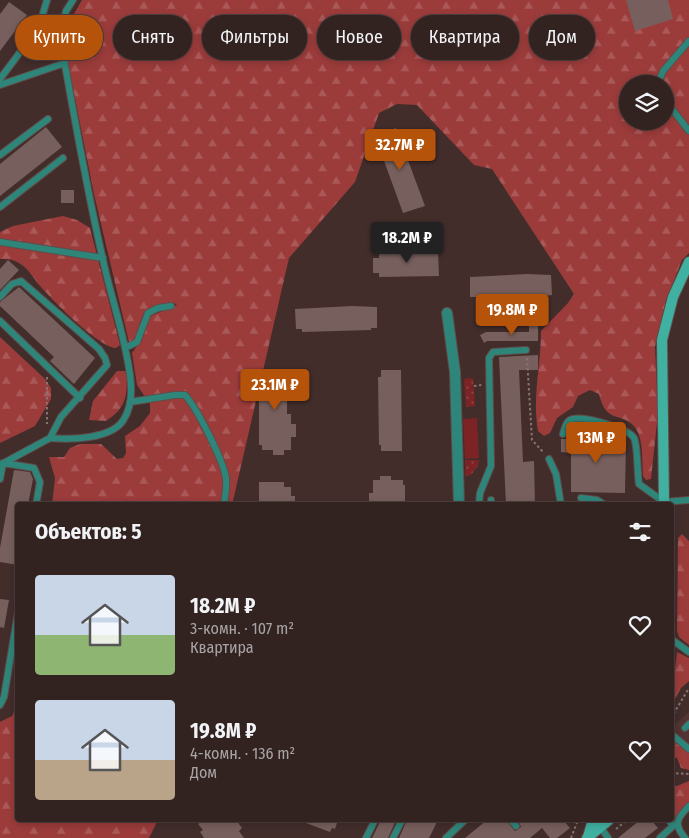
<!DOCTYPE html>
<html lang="ru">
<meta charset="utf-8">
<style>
:root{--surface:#322220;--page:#3a2a29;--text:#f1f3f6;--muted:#a8a4a5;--line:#4d3f3e;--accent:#b45309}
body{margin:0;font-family:"Fira Sans Condensed",sans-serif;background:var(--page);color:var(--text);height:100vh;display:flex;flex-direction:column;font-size:19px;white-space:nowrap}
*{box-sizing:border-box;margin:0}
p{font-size:16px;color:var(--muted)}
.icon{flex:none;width:28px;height:28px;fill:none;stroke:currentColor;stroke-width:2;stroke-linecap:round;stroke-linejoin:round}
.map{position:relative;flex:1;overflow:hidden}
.panel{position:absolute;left:15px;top:502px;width:659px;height:320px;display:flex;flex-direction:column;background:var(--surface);border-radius:5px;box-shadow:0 2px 8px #0003,0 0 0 1px var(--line)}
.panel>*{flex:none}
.hud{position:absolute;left:15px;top:15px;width:660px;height:45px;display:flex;gap:10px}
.fabs{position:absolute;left:619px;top:75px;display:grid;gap:10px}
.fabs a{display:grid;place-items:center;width:55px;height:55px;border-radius:50%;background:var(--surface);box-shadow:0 2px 8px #0003,0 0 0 1px var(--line);font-size:25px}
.price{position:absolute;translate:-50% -42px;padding:0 11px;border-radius:5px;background:var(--accent);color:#fff;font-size:16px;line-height:32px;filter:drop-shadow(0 1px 2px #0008)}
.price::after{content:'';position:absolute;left:50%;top:30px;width:15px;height:11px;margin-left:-8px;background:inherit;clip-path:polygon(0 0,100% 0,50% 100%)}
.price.on{background:#222;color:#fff}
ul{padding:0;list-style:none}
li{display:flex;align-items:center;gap:15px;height:125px;padding:0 20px}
li span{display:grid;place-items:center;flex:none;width:140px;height:100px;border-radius:5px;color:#555}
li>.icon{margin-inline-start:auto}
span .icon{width:60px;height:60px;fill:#fffc;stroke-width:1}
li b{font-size:21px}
h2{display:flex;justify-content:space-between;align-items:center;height:60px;padding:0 20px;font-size:21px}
.pill{padding:0 18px;border-radius:22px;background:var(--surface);box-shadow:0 2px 8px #0003,0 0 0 1px var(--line);font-size:18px;line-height:45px}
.pill.on{background:var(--accent);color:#fff}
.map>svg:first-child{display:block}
.built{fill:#513433}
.grass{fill:#7c2425}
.forest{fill:url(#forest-firs);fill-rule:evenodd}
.park{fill:url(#park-dots)}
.building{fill:#775f5d}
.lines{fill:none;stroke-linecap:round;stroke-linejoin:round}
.service-casing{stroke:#604c4a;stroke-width:8}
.minor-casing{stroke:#604c4a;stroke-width:12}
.secondary-casing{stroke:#604c4a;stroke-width:12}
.path{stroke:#877472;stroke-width:2;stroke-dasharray:2.5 2.5;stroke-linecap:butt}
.service{stroke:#2e867a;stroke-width:6}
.minor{stroke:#2e867a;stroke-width:10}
.secondary{stroke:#40b0a1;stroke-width:10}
</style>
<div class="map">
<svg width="689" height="838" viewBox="0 0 689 838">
<defs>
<pattern id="forest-firs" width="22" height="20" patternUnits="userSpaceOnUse" patternTransform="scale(1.25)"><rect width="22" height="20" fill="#9b3c3b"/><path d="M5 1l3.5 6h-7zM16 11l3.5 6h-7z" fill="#aa5858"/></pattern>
<pattern id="park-dots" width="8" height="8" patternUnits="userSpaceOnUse" patternTransform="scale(1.25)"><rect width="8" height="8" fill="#7c2425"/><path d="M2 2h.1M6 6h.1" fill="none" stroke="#904445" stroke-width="1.8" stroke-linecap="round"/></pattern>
</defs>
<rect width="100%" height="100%" fill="#422d2b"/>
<path class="built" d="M689,712V760L671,744V728Z"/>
<path class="grass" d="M477,418L479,458L465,459L463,419Z"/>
<path class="forest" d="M82,0H689V253L682,260L666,300L655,347L658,413L651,479L646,480L643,476C642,462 644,438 634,426C619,411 606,424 599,394L590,390L578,396L573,407L557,418L550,433L544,436L538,431C532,397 541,366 541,331L568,303L574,294L492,169L474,165L417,105L397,104L379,113L355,182L289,258L232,505H52L55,478L49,457H64L70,448L80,444H101L117,459L123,458L126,453L125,436L140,426L150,413V404L137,385L132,353L142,339L148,317L177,305L174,303L147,309C139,319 139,331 133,341L129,342L94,194L69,68L68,38L74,14ZM628,84H665V121H628Z
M63,216L77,220L90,228L120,345L116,348C100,348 54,302 42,288C33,279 28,266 15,261C11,259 5,259 0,259V232L13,226Z
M0,337L45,379L51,388V399L35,426L0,443Z
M117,371H125L127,374C127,397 126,408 106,421L89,420L93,401Z
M682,534L689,541V645L679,637L677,631L678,538Z
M677,652L689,658V681L681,688L671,706Z
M17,705L18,820H158L149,838H0V722L12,716Z
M671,738L689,753V770L681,768L677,758L671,757Z
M689,781V803L674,819L671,815V785L677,786Z"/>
<path class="park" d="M473,378L475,406L466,407L464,379Z
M465,460H479L478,466L471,475L465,476Z"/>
<path class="building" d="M626,0H668L673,19L635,31Z
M9,2L27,15L0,51V14Z
M46,127L62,147L0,196V164Z
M396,128L425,206L403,213L375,136Z
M61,190H74V203H61Z
M438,251L439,276L379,277V273H373V258H379V254H384V252Z
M8,260L19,270L0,290V269Z
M527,274L551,275L552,295L545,296V298L477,299V297H470V277Z
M19,287L95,358L74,384L50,361L54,357L0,306V302Z
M352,306L377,307V328H371V330L302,332V329H296L295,309Z
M529,325H538V341H487L484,343L480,335L486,332H529Z
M538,355V370H519L523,462L534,461L535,505H506L499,357Z
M259,370H284V375H291V384H295V397H287V414H291V424H296V437H291V450H284V455H273V450H262V445H259Z
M381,370H401L402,451H381V445H379L378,377H381Z
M571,426H583V440L626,441L625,493L571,492V453L561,452V439H571Z
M14,470L30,472L33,479L28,505H18V565L0,562V548Z
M380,476H391V480H403V485H405V505H369V493H373V480H380Z
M259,482H284V487H291V496H295V505H259Z
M0,599L9,600L4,628L0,627Z
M204,820H236L242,828L239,831L244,838H204L200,832L203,830L198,824Z
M298,820H338L335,829L332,828L330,832Z
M381,820H396L388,838H372Z
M407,820H438L429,838H399Z
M487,820H496L498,823L506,820L515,831L521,827L518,820H563L570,828L557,838H550L542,828L530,838H465Z
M640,820H651L658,828L645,838H618Z"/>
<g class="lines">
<defs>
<path id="service" d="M0,79L39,27L47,0
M658,84L663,71L689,41
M0,85L65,63
M665,100L689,131
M0,155L48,119
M0,207L63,158
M0,242L103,258
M0,297L12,284L21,281L99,349L105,358L107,365L61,417L50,438L0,465
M0,321L80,398
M125,348L137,342L148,313L158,308L171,306
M130,402L175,395H185C197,408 223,460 226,478C227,487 225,496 224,505
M563,434C565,428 566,420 573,419C584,416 628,428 634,438C638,446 637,473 639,484L664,502L689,500
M50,438C71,440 113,439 124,419C132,406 132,389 130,375C125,336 111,298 103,260C86,186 73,111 60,36L66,11L73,0
M549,459L556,474L561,505
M0,479L3,463L34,468L40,482L36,505
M581,498L597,500L605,505
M491,500V505
M479,505L480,493L491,466L489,358L493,352L526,350
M671,639L689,652
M0,705L4,697L18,612
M685,728L689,724
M671,734L689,749
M511,820L516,826
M600,826L608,838
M366,838L375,820
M393,838L402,820
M446,838L465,820
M660,838L673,826L669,820
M685,838C673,824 677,818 689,806"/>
<path id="minor" d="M447,313L455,372L459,505"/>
<path id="secondary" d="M664,505L662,340L673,297L689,262
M588,837L593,820
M587,838L609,820"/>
</defs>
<use href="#service" class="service-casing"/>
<use href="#minor" class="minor-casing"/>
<use href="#secondary" class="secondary-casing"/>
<path class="path" d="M527,358L532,440L544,453
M47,377V424
M474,386L482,385
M671,718L689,688
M671,773L689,774
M616,829L627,820
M571,838L578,820"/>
<use href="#service" class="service"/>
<use href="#minor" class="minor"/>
<use href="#secondary" class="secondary"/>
</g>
</svg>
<div class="fabs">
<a><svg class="icon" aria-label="layers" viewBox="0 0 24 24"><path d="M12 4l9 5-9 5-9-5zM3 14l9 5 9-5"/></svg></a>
</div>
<b class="price" style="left:400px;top:171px">32.7M ₽</b>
<b class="price on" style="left:407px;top:264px">18.2M ₽</b>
<b class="price" style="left:512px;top:336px">19.8M ₽</b>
<b class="price" style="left:275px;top:411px">23.1M ₽</b>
<b class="price" style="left:596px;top:464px">13M ₽</b>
<div class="hud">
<a class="pill on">Купить</a>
<a class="pill">Снять</a>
<a class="pill">Фильтры</a>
<a class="pill">Новое</a>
<a class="pill">Квартира</a>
<a class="pill">Дом</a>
</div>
<section class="panel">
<h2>Объектов: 5<svg class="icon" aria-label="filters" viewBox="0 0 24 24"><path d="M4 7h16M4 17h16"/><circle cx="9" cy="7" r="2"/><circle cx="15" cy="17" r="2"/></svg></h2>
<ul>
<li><span style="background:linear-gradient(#c9d6e8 60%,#8fb573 0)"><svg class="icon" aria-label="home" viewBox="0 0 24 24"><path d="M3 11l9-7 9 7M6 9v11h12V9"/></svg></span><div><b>18.2M ₽</b><p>3-комн. · 107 m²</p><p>Квартира</p></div><svg class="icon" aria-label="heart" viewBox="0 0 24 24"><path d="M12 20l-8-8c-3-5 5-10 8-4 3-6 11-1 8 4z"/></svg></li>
<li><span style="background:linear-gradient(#c9d6e8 60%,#b9a48a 0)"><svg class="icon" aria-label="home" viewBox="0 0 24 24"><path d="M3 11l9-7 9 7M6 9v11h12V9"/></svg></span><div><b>19.8M ₽</b><p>4-комн. · 136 m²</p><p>Дом</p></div><svg class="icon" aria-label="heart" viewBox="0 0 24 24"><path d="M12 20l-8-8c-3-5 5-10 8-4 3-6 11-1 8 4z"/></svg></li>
</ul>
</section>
</div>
